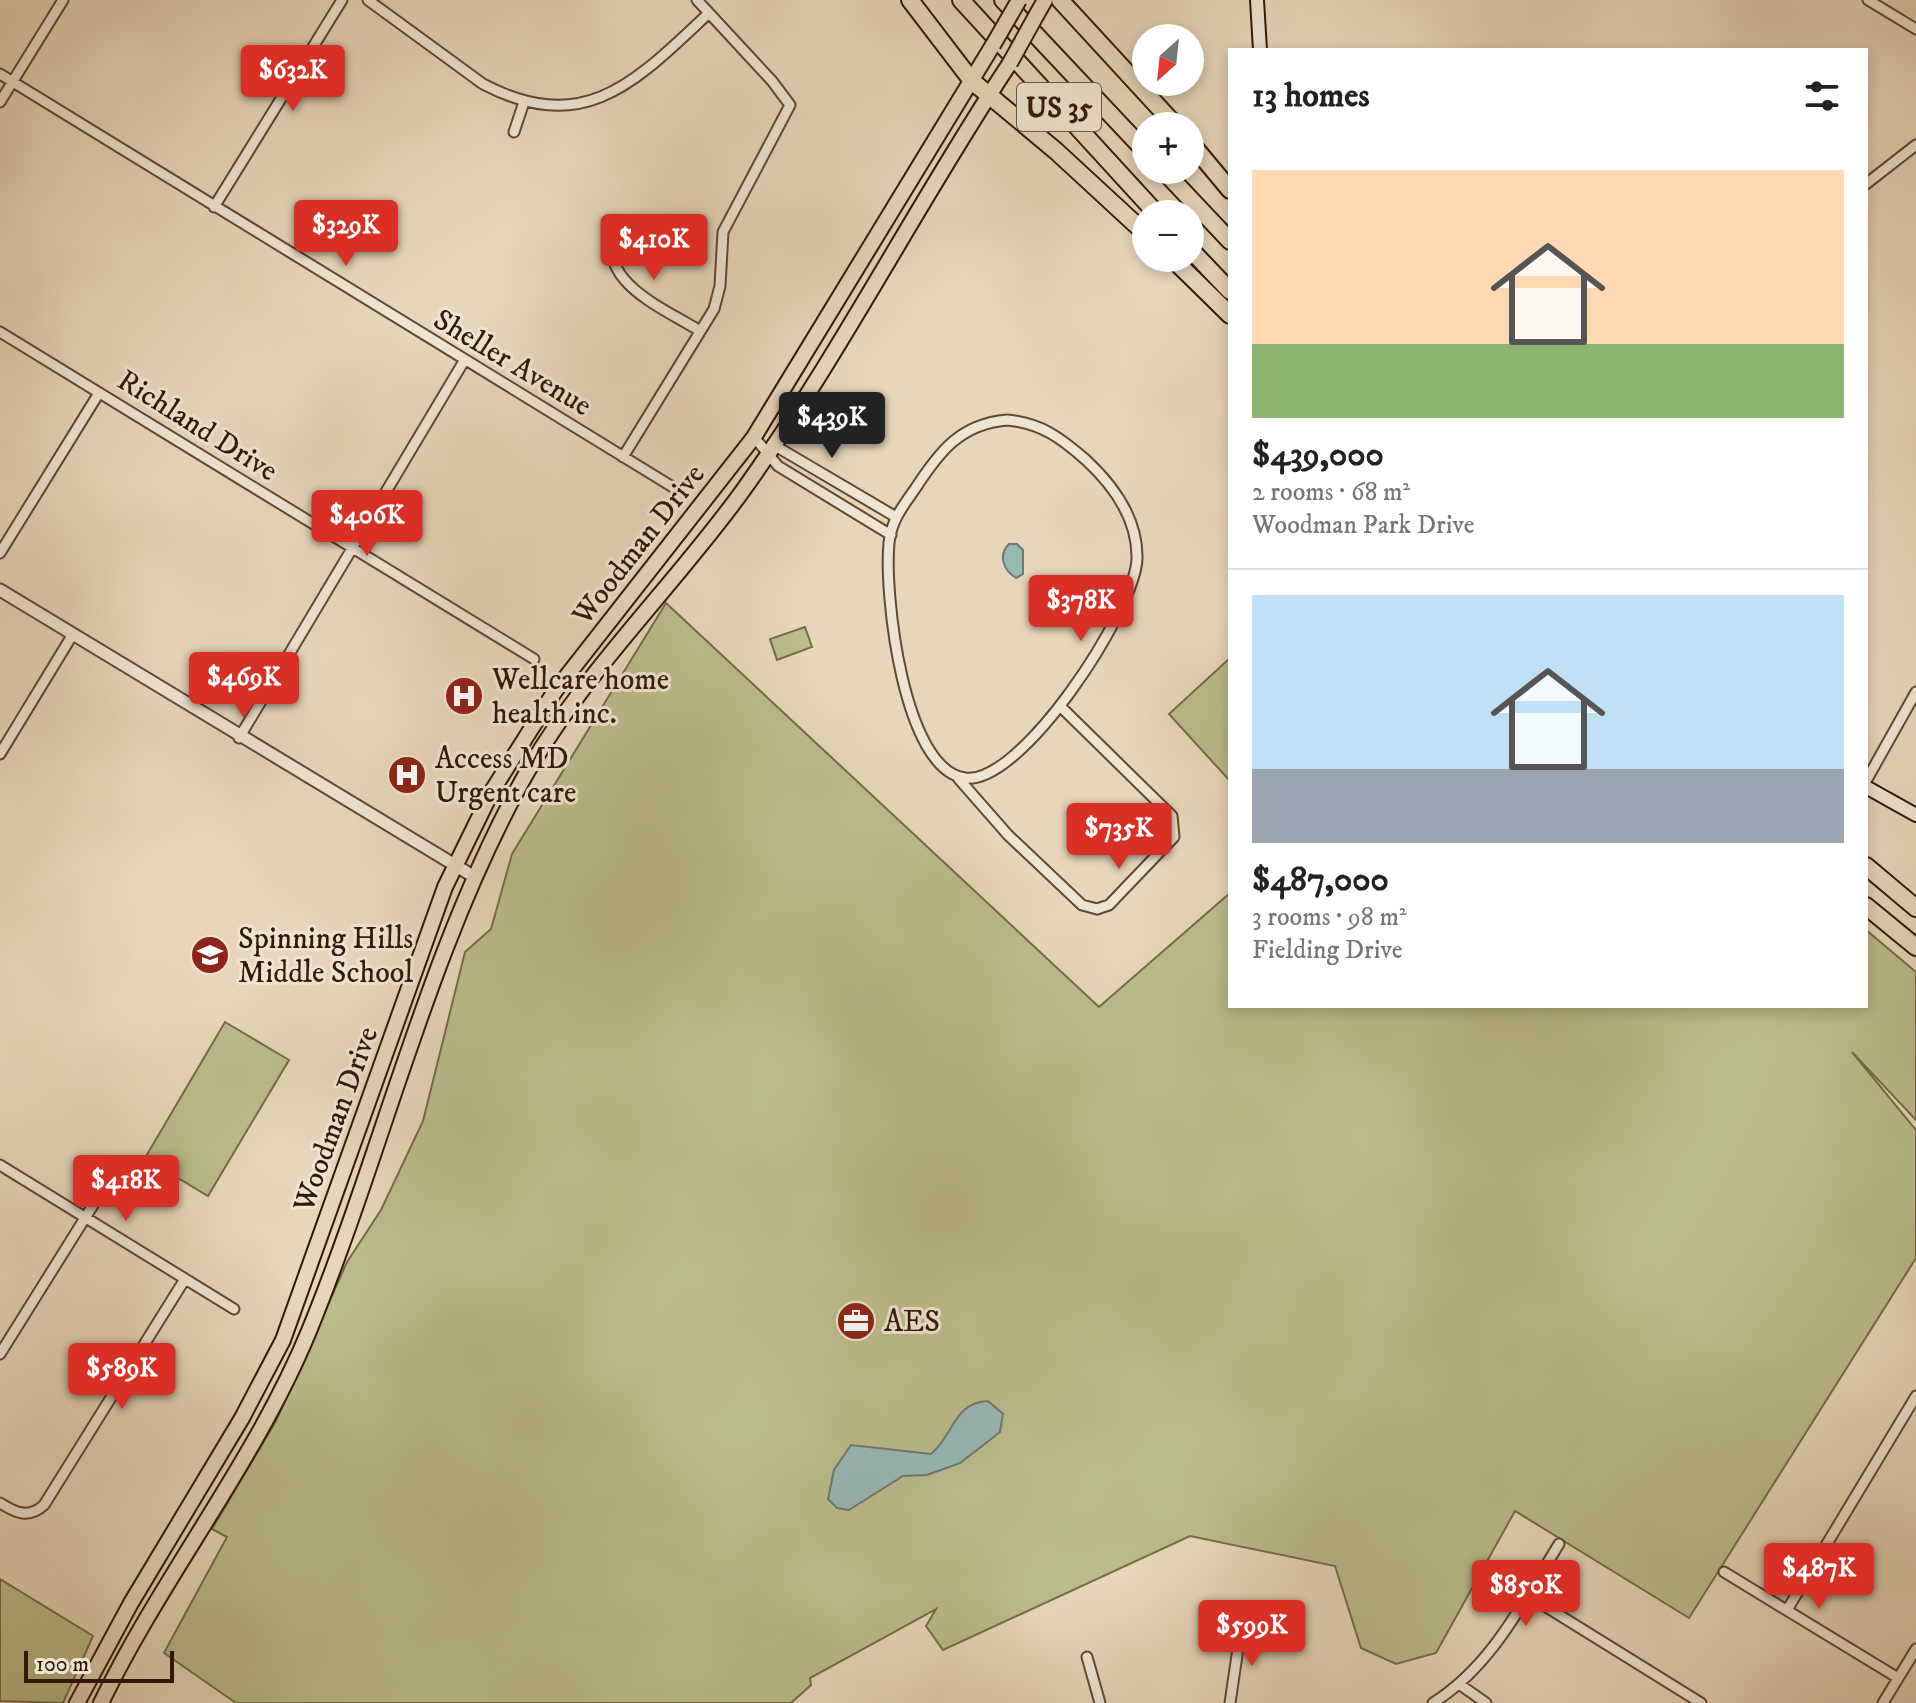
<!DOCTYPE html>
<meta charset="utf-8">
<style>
:root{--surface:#fff;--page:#f2f2f2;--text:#222;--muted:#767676;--line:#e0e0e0;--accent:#d93025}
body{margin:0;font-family:"IM FELL DW Pica",serif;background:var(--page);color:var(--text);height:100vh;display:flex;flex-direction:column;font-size:30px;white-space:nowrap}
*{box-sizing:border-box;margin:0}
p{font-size:26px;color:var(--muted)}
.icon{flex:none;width:44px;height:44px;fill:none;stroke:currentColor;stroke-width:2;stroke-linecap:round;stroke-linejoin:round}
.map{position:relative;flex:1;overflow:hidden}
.details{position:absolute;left:1228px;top:48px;width:640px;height:960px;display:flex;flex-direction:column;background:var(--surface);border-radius:0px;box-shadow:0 4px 12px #0003}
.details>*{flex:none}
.needle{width:52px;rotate:207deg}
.tools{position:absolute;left:1132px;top:24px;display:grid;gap:16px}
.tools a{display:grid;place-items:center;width:72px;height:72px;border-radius:50%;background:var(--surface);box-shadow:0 4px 12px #0003;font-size:40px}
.scale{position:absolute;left:24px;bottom:20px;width:150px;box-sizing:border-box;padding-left:8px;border:4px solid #331807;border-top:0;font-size:22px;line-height:28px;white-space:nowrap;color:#331807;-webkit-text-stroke:6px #efe4d2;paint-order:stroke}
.price{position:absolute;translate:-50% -68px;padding:0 18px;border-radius:8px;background:var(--accent);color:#fff;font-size:26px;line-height:52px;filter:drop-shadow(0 2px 4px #0008)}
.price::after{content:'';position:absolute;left:50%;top:48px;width:24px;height:18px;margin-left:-12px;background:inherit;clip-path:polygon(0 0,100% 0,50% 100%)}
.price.on{background:#222;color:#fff}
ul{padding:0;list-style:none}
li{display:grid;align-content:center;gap:16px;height:424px;padding:0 24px}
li+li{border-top:2px solid var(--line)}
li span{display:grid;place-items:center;height:248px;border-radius:0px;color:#555}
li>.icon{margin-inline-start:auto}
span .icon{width:144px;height:144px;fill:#fffc;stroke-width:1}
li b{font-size:34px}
h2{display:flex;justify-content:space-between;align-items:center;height:96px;padding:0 24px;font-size:34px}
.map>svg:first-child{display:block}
.green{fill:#bbbc8c;stroke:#776a4a;stroke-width:2}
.water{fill:#98b8b6;stroke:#707870;stroke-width:2}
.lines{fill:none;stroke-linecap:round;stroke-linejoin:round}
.minor-casing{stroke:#604834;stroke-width:13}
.tertiary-casing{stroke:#604834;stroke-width:15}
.secondary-casing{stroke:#331807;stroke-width:16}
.primary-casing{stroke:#331807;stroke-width:18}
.motorway-casing{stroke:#331807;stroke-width:20}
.minor{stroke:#efe4d2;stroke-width:9}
.tertiary{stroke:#efe4d2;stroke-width:11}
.secondary{stroke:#efe4d2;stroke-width:12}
.primary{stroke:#e7d6ba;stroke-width:14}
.motorway{stroke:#e7d6ba;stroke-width:16}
.primary-bridge-casing{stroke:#331807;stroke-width:18;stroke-linecap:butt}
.primary-bridge{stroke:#e7d6ba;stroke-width:14}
.labels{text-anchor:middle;stroke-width:6;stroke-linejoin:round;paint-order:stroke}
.shield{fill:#efe4d2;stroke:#6b5544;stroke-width:2}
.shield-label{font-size:28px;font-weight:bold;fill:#331807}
.street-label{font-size:30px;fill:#331807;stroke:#efe4d2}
.poi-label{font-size:30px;fill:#331807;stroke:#efe4d2;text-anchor:start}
</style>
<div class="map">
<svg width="1916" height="1703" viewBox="0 0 1916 1703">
<rect width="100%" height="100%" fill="#e7d6ba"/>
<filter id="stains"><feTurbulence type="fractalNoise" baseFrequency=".0025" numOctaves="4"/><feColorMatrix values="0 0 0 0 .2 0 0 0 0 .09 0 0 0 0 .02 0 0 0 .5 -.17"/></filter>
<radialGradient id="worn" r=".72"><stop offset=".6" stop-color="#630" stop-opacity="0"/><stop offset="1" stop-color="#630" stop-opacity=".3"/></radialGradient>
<path class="green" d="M666,603L1099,1007L1230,893V1006H1866V930L1916,972V1120L1852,1052L1916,1130V1258L1689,1618L1515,1511L1436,1653L1396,1664L1361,1648L1335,1566L1190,1536L943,1650L926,1626L936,1609L810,1678L811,1685L791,1703H236L164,1653L227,1537L212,1529L276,1421L347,1262L381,1210L423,1121L465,952L491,929L512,854Z
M805,627L812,647L777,660L770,639Z
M1230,658V781L1169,714Z
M225,1022L289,1060L208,1196L145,1158Z
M0,1579L93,1636L63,1703L0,1701Z"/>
<path class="water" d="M1009,544H1017L1023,550V574L1016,578C1003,570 998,555 1009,544Z
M988,1401L1003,1414L1000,1432L960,1463L927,1475L903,1476L849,1510L837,1508L828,1499L834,1470L851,1445L931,1454C953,1436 954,1402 988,1401Z"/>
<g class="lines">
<defs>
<path id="minor" d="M368,0L483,84C586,138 637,80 709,13
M1868,0L1916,29
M0,74L676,489
M0,102L63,0
M514,132L524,102
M1866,184L1916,145
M214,207L342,0
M623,221C584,277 662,307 700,331
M0,332L534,659
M1007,420C1041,423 1061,438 1086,460C1114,486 1138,520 1137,559C1135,610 1021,786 965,778C903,770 884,593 889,543C891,521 903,506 915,489C939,452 960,424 1007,420Z
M754,437L778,466L891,535
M772,444L896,517
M623,457L714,309L720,286L723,232L790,105L772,81L697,0
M0,553L99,393
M239,738L464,361
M0,754L73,634
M958,778L1008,835L1082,905L1097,909L1109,905L1174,837L1172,816L1061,707
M1866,781L1916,692
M0,1165L234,1309
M0,1354L120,1162
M0,1503C16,1513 29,1519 44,1505L185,1279
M1724,1572L1898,1678
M1527,1595L1701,1703
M1787,1610L1916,1396
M1087,1657L1100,1703
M1459,1684L1486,1703
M1230,1703L1241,1628
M1433,1703C1492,1666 1523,1602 1559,1544
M1883,1703L1916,1649"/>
<path id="tertiary" d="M0,590L473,876"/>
<path id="secondary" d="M1257,0L1260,50
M1866,787L1916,815"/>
<path id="primary" d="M1037,14L1045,0
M77,1703L131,1603L242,1418L283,1340L445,887L492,791L555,691L754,437L993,45
M101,1703C163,1575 255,1462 309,1331C383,1150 427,955 521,783C580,675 673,588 744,489C841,353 918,202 1010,63"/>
<path id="motorway" d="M910,0L972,81L1056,151L1146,234
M961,0L1157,214
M1003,0L1146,152
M1060,0L1176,126
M1190,142L1230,190
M1163,170L1230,241
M1190,249L1230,291
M1172,258L1230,315
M1866,866L1916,908
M1866,906L1916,947"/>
</defs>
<use href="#minor" class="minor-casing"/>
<use href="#tertiary" class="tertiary-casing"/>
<use href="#secondary" class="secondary-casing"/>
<use href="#primary" class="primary-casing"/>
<use href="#motorway" class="motorway-casing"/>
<use href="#minor" class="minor"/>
<use href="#tertiary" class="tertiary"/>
<use href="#secondary" class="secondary"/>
<use href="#primary" class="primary"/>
<use href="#motorway" class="motorway"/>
<defs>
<path id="primary-bridge" d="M993,45L1019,0
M1010,63L1037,14"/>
</defs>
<use href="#primary-bridge" class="primary-bridge-casing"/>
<use href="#primary-bridge" class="primary-bridge"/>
</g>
<defs>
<symbol id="hospital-disc" viewBox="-11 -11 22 22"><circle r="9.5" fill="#8f2418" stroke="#efe4d2"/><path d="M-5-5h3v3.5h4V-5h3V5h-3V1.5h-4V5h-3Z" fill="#fff"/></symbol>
<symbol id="school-disc" viewBox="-11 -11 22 22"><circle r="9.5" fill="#8f2418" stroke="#efe4d2"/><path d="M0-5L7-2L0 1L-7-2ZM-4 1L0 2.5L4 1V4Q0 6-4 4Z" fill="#fff"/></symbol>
<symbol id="office-disc" viewBox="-11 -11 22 22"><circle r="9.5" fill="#8f2418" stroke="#efe4d2"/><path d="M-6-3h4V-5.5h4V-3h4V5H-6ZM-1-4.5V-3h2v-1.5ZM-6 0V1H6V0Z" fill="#fff"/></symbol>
</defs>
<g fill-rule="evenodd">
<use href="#hospital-disc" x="442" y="674" width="44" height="44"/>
<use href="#hospital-disc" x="385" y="753" width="44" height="44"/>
<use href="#school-disc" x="188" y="933" width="44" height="44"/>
<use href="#office-disc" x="834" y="1299" width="44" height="44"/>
</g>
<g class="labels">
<rect class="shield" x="1017" y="83" width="84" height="48" rx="6"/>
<g class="shield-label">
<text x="1059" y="117">US 35</text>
</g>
<g class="street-label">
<text transform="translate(513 362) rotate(31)" y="10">Sheller Avenue</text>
<text transform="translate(198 425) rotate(32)" y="10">Richland Drive</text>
<text transform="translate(638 544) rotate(-52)" y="10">Woodman Drive</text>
<text transform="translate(335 1119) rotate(-70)" y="10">Woodman Drive</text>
</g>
<g class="poi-label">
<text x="492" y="689">Wellcare home<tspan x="492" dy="34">health inc.</tspan></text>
<text x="435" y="768">Access MD<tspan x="435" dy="34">Urgent care</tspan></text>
<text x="238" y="948">Spinning Hills<tspan x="238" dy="34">Middle School</tspan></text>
<text x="884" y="1331">AES</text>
</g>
</g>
<rect width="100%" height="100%" filter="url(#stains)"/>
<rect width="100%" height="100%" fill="url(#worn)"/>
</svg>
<div class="tools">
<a><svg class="needle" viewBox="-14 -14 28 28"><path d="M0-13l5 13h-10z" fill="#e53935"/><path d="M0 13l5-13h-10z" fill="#767676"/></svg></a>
<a>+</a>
<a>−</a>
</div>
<div class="scale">100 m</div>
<b class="price" style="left:293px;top:113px">$632K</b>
<b class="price" style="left:346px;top:268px">$329K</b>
<b class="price" style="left:654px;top:282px">$410K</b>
<b class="price on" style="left:832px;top:460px">$439K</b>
<b class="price" style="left:367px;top:558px">$406K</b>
<b class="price" style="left:1081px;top:643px">$378K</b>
<b class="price" style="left:244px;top:720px">$469K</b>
<b class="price" style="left:1119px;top:871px">$735K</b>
<b class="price" style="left:126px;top:1223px">$418K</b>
<b class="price" style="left:122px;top:1411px">$589K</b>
<b class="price" style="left:1819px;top:1611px">$487K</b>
<b class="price" style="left:1526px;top:1628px">$850K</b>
<b class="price" style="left:1252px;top:1668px">$599K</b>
<section class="details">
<h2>13 homes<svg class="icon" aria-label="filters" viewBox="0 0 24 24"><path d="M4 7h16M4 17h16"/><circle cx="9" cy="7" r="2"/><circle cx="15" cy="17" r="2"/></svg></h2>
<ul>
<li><span style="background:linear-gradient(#ffd9b3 70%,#8fb573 0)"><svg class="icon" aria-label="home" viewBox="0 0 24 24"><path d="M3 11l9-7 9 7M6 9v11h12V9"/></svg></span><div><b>$439,000</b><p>2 rooms · 68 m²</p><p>Woodman Park Drive</p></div></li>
<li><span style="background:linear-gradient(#bfe0f5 70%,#9aa5b1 0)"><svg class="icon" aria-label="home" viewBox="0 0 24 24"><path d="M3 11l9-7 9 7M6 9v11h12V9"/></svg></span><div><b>$487,000</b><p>3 rooms · 98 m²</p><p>Fielding Drive</p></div></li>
</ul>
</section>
</div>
